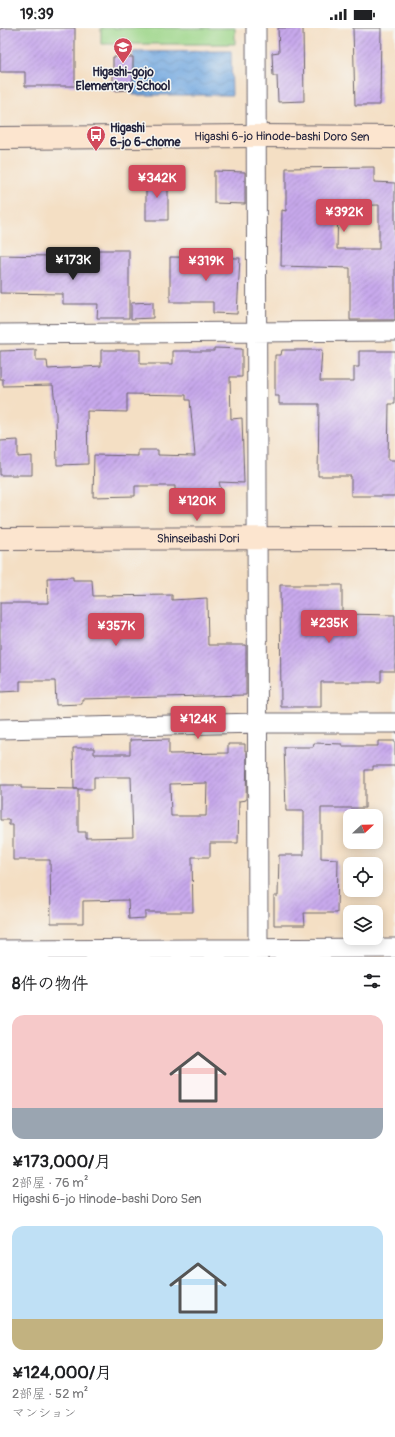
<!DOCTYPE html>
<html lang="ja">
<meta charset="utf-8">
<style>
:root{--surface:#fff;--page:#f2f2f2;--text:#202124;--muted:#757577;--accent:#d1495b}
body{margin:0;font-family:Pangolin,"Klee One",sans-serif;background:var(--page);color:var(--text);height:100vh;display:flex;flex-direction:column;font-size:15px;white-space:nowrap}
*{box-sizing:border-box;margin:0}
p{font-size:13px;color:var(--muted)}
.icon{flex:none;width:22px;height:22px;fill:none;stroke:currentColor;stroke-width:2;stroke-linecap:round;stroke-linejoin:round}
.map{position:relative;height:929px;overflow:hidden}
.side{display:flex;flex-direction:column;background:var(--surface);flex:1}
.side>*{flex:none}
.needle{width:26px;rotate:68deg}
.fabs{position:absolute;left:343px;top:781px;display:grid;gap:8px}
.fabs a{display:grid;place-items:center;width:40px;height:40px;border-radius:8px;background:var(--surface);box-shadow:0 2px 10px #0003;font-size:20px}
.price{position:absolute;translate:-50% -34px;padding:0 9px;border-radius:4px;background:var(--accent);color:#fff;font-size:13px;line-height:26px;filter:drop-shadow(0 1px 2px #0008)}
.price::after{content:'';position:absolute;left:50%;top:24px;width:12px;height:9px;margin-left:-6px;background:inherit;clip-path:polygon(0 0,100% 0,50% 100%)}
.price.on{background:#222;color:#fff}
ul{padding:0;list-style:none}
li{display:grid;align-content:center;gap:8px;height:212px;padding:0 12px}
li span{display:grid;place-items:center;height:124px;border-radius:12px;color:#555}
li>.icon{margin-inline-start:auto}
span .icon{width:72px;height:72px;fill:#fffc;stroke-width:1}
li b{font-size:17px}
h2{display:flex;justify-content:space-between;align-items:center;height:48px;padding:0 12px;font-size:17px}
.status{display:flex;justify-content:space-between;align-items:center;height:28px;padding:0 20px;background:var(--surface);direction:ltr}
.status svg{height:11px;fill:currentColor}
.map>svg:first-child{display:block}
.pitch{fill:#9cd588;stroke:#5f7c62}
.water{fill:url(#water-waves);stroke:#4a648d}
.building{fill:url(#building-hatch);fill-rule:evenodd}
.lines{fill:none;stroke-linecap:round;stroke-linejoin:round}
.street-casing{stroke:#6c646b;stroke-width:21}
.secondary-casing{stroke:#6c646b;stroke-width:24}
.street{stroke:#fff;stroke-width:19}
.secondary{stroke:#fce5cf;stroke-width:22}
.labels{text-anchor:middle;stroke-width:3;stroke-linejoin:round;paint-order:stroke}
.poi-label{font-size:12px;font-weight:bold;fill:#22223b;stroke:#f6f6f2}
.street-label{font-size:12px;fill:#22223b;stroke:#f6f6f2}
</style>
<div class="status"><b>19:39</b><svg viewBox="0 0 49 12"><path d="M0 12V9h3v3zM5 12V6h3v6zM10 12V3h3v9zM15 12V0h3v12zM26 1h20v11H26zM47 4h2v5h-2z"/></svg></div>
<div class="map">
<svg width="395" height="929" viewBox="0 0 395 929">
<defs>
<pattern id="water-waves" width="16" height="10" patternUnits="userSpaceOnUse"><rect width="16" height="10" fill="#72a7df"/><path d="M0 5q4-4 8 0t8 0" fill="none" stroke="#5d88b6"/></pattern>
<pattern id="building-hatch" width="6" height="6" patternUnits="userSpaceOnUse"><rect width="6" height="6" fill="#c8a9ec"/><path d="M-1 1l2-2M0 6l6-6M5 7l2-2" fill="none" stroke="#a289c0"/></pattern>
</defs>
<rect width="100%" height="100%" fill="#f6f6f2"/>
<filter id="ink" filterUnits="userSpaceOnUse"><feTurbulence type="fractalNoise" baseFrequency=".025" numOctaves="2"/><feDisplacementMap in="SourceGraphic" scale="8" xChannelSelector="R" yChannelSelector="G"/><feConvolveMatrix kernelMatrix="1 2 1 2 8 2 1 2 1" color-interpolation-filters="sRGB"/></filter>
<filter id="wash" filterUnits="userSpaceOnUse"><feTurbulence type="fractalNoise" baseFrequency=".012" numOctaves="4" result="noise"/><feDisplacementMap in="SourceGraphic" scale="16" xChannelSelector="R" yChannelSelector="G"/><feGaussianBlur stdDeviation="0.9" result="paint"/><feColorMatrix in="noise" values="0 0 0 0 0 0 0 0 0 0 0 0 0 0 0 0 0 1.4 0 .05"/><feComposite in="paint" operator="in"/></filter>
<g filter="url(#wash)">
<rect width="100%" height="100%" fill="#f4dfc4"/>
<path class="pitch" d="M101,0H235V16H101Z"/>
<path class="water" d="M231,23L232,67H133V24Z"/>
<g id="blocks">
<path class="building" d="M4,0H75V58H25V44H0V1Z
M278,0H303L304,73L278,74L277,48H273L272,25L279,24Z
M353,0H381L380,77H355Z
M113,29H133V62L113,63Z
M374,139V154L395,155V292H350V240L281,238L282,182L286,183V140ZM379,177V221H337L338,178Z
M214,143L245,144V176L214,175Z
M146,150H168V192H146Z
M98,222H129V290H97L98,276H63V266L0,265V227L50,228V236H98Z
M170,229L240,230L237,286L213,285V274H170Z
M153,274V290L131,291V275Z
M214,320L242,321V349H230L231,391L242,390L244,455L219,454L222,466L206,469L204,463L175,462V458H135V468L93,469L94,427L138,428V422H158V427L195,428L190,372H186V367L127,366V384L87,383L88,436L57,437L56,386L53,357L3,358V351H0V323L36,322V333H47L48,341L101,338V322H140V336H173V323H214Z
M282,322H322L320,353H354V339H359V323H395V376H389L388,432H395V468H351V448H318L319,376H279V368H275V327H281Z
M18,412V429L32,428V447H0V413Z
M73,549V552H92L93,568L172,567V572L207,570L208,617H246V667L82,671V676L56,677L55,653H20V663L0,664V575H48L47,550Z
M280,557H342V586L395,587V643H381V654H321V679H281Z
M169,711V726L228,725V716H245V723H247L246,772L239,773L238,815H210V829H192L193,884H145V890L129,891L128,872L83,873V895H51L50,832H13V797H9V792H0V757H21V760L78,761V804H86V810L133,809L131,749H94V761H74L73,720H94V726H130V712ZM207,755L206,788H171L170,756Z
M378,713H395V738H373V742H365V780H321V830L338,831L337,885H304L305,897H274V868H278L279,827H304V783H286L284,719H313L314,715L342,716V718H378Z"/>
</g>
</g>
<g filter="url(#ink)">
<use href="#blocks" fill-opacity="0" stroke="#6c646b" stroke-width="1"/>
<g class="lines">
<defs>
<path id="street" d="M256,0L258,929
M0,306L395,303
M0,701L258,695H395
M0,922L395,920"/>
<g id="secondary">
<path id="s1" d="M0,110L257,108L395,109"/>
<path id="s2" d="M0,511L395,510"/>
</g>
</defs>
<use href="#street" class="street-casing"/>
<use href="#secondary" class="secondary-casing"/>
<use href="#street" class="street"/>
<use href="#secondary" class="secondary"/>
</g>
</g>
<defs>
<symbol id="school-pin" viewBox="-11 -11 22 30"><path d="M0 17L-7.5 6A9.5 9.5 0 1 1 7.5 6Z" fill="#d1495b" stroke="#f6f6f2"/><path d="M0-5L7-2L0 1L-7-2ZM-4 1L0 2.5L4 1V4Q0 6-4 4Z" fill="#fff"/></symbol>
<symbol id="bus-pin" viewBox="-11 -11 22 30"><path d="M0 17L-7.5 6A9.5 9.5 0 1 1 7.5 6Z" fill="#d1495b" stroke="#f6f6f2"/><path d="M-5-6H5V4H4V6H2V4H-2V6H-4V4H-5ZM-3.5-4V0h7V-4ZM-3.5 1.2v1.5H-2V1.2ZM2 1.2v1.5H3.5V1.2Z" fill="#fff"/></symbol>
</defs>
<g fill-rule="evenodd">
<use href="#school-pin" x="112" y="8" width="22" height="30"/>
<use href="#bus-pin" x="85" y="96" width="22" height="30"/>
</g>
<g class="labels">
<g class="poi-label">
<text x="123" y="48">Higashi-gojo<tspan x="123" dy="14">Elementary School</tspan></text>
<text x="110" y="104" text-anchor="start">Higashi<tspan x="110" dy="14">6-jo 6-chome</tspan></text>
</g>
<g class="street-label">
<text dy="4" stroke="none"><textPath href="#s1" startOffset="282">Higashi 6-jo Hinode-bashi Doro Sen</textPath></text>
<text dy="4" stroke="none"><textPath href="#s2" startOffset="198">Shinseibashi Dori</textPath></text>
</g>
</g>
</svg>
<div class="fabs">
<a><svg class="needle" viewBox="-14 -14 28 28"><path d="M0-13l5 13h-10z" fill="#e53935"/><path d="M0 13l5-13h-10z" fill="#757577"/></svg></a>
<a><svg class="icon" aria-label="locate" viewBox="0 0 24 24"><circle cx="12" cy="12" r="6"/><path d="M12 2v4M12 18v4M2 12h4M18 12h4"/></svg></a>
<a><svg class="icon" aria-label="layers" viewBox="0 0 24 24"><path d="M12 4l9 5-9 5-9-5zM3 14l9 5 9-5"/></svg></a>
</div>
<b class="price" style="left:157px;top:171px">¥342K</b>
<b class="price" style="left:344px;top:205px">¥392K</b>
<b class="price on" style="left:73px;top:253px">¥173K</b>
<b class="price" style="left:206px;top:254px">¥319K</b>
<b class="price" style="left:197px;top:494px">¥120K</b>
<b class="price" style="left:329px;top:616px">¥235K</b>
<b class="price" style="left:116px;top:619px">¥357K</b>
<b class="price" style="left:198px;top:712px">¥124K</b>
</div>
<section class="side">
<h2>8件の物件<svg class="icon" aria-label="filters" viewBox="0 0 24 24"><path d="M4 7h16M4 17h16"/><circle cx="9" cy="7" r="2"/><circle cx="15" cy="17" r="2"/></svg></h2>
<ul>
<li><span style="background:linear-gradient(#f6c9c9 75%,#9aa5b1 0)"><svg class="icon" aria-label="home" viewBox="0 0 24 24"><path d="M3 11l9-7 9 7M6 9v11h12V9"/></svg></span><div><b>¥173,000/月</b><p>2部屋 · 76 m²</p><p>Higashi 6-jo Hinode-bashi Doro Sen</p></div></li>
<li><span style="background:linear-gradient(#bfe0f5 75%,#c2b280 0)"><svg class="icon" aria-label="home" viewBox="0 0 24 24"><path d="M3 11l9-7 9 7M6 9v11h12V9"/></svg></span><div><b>¥124,000/月</b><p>2部屋 · 52 m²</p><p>マンション</p></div></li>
</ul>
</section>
